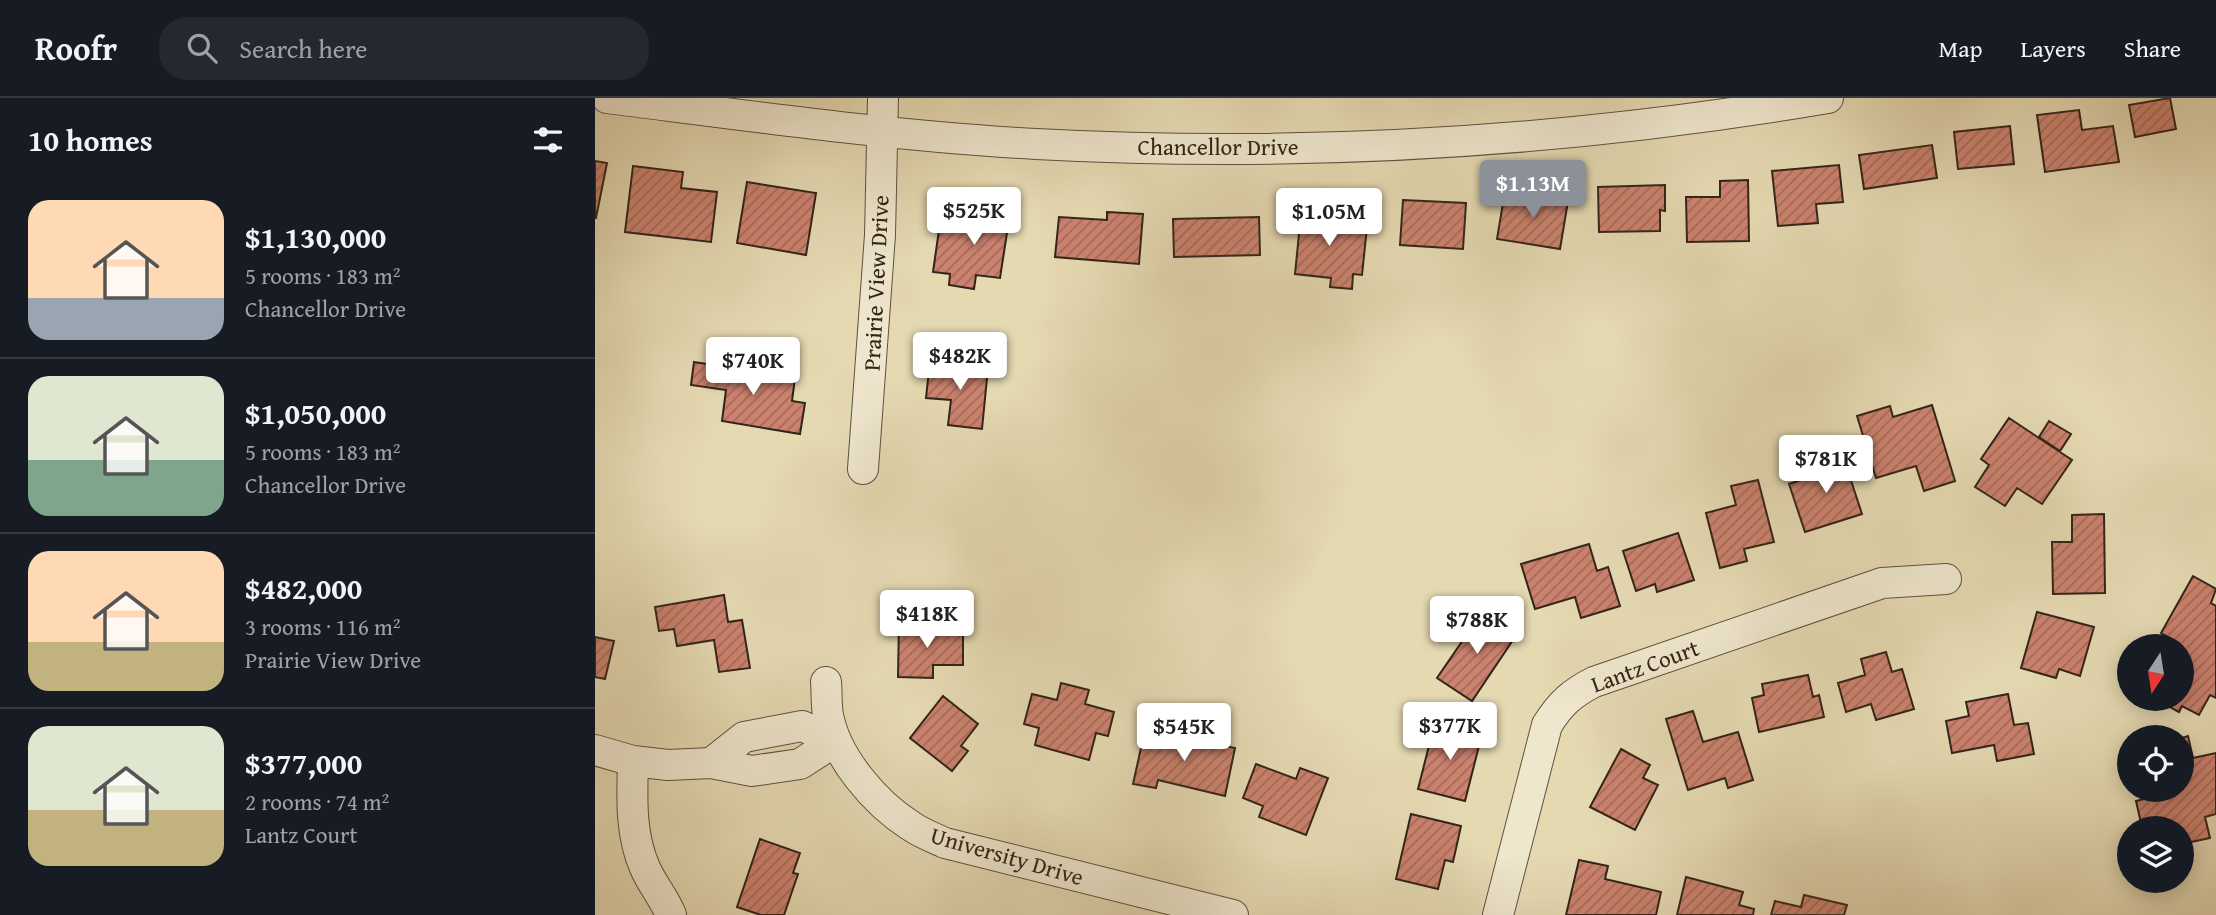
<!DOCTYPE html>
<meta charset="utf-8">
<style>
:root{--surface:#171b24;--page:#242831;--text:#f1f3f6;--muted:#9ea1a6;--line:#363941;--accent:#8c9099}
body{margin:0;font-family:"Gentium Book Plus",serif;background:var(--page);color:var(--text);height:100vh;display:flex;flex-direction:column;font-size:26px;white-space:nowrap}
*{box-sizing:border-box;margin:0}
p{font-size:23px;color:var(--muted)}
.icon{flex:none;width:38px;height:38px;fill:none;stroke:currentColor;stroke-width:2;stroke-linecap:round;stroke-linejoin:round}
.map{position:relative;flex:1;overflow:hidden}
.details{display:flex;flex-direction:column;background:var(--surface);width:595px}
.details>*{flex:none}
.needle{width:46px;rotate:192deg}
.tools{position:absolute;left:1522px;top:536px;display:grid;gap:14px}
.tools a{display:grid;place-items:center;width:77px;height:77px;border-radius:50%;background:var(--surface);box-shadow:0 4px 18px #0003;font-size:35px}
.price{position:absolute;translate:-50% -60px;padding:0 16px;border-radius:7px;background:#fff;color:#222;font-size:23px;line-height:46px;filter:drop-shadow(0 2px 4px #0008)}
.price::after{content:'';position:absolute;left:50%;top:42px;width:21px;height:16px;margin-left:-10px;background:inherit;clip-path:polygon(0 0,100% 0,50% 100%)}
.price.on{background:var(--accent);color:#fff}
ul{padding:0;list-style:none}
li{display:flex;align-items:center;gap:21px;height:175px;padding:0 28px}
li+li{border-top:2px solid var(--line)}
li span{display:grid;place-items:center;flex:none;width:196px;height:140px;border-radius:21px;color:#555}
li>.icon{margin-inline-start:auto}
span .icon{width:84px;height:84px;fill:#fffc;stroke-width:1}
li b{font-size:30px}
h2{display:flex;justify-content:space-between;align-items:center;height:84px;padding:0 28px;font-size:30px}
header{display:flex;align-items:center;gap:42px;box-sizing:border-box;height:98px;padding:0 35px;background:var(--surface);border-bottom:2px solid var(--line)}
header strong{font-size:33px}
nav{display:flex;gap:38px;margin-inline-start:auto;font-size:24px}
.search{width:490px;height:63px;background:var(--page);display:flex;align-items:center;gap:18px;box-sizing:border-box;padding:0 24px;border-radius:28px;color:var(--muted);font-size:26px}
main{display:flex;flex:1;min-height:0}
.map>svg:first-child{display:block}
.building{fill:url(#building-hatch);stroke:#332419;stroke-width:2}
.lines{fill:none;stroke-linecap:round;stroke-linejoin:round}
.minor-casing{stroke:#60513f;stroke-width:32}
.minor{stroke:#eee6cd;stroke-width:30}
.labels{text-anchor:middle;stroke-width:5;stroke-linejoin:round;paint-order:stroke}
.street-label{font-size:23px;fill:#332419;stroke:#eee6cd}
</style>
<header>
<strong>Roofr</strong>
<div class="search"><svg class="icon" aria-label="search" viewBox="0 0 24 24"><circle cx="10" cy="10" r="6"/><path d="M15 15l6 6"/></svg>Search here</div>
<nav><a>Map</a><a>Layers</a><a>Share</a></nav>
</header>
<main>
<section class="details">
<h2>10 homes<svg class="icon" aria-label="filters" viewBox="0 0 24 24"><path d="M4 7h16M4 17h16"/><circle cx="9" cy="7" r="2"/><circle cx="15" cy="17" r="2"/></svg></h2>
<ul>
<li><span style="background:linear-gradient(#ffd9b3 70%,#9aa5b1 0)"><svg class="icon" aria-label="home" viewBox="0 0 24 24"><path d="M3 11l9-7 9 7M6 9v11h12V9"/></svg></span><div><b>$1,130,000</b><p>5 rooms · 183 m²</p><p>Chancellor Drive</p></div></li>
<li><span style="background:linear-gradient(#dfe7d0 60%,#7fa58c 0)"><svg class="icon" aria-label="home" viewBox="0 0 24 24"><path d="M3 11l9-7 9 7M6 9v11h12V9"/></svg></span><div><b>$1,050,000</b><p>5 rooms · 183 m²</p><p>Chancellor Drive</p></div></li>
<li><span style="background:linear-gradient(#ffd9b3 65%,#c2b280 0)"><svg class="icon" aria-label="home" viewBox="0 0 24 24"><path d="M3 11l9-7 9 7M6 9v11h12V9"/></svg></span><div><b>$482,000</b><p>3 rooms · 116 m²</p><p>Prairie View Drive</p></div></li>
<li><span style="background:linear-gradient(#dfe7d0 60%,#c2b280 0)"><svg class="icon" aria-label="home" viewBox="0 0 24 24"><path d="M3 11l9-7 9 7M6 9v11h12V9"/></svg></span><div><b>$377,000</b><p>2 rooms · 74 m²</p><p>Lantz Court</p></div></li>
</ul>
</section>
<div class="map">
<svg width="1621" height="817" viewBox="0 0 1621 817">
<defs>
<pattern id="building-hatch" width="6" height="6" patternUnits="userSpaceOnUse" patternTransform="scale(1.75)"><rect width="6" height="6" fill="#cb826e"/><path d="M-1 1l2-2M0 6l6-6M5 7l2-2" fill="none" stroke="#a56a5a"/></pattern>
</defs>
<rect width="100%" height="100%" fill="#e5d9b2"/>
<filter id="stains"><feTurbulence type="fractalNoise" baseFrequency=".00286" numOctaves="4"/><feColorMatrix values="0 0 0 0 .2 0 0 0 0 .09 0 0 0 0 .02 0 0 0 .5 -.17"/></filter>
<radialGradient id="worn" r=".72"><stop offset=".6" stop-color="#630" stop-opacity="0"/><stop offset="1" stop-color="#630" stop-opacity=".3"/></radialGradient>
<path class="building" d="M1575,0L1581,31L1540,39L1534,7Z
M1484,12L1487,32L1518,28L1524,64L1450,74L1442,17Z
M1415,28L1419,66L1363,71L1359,34Z
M1337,47L1342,80L1269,91L1264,57Z
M0,63L12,65L1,120H0Z
M1244,67L1248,104L1221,106L1223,125L1183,128L1177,73Z
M38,68L88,74L86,90L122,94L116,144L30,134Z
M1153,82L1154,143L1092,144L1091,99H1125V83Z
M152,84L221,95L211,157L142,145Z
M1070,87V113L1065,112V133L1004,134L1003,89Z
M910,93L973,103L965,151L902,141Z
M808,102L871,105L868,151L805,147Z
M382,104L416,109L405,180L381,177L379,191L354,187L355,176L338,174L345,125L378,130Z
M707,106L734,108L733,125L772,129L767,177L758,176L757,191L735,189L736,180L700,176Z
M512,114L548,116L544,166L460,159L464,119L512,122Z
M664,119L665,157L579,159L578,121Z
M335,263L393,270L387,331L353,327L356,302L331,300Z
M99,264L200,280L197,303L210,305L205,336L127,323L131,292L96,287Z
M1337,307L1360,383L1329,393L1321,368L1281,380L1262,318L1295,308L1298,319Z
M1414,320L1477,362L1447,406L1422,390L1410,408L1380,389L1394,367L1386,361Z
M1454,323L1476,336L1465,353L1444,339Z
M1247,355L1267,416L1210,434L1194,386L1224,376L1220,364Z
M1163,382L1179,444L1149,451L1152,463L1125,470L1111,415L1141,407L1136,388Z
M1509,416L1510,495L1458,496L1457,444H1477V417Z
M1083,435L1099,482L1062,494L1060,486L1041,493L1028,453Z
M994,446L1002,473L1013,469L1025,508L986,520L980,499L940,511L926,466Z
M1598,478L1621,491L1616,505L1621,508V600L1615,597L1604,617L1587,608L1584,614L1559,600H1587V548H1583L1584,545L1566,535Z
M129,497L133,524L147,522L155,570L124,574L119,542L82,548L79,531L64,533L60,509Z
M888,513L922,536L877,603L842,580Z
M1442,514L1499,529L1485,578L1464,571L1461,580L1426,570Z
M304,523L325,524V532L368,533V567H338V580L303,579Z
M0,539L19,543L10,581L0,579Z
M1291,554L1297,574L1307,571L1319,611L1281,622L1276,606L1251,614L1243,585L1270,577L1266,561Z
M1213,577L1218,599L1224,597L1229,619L1164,634L1157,600L1169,597L1167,586Z
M466,585L494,592L490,606L519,614L513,638L501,635L494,662L440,647L444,630L429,626L437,596L462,602Z
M1413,596L1419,627L1433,625L1439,656L1402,663L1399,647L1357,655L1351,623L1374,618L1371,604Z
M348,598L383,626L366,648L373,653L357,673L315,640Z
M1098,613L1108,644L1143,634L1158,682L1133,690L1130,680L1093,692L1071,621Z
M840,624L887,636L870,703L823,691Z
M550,632L640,650L630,698L563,682L561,690L538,686Z
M1593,638L1598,660L1621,655V716L1610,719L1615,740L1587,746V730H1557L1555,722L1546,725L1541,703L1549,701L1546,691H1587V640Z
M1026,651L1055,667L1048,680L1063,687L1040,732L995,709Z
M661,666L701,681L705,670L733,680L711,737L664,719L668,708L648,700Z
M816,716L866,728L858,764L850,762L843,791L801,781Z
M165,741L205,755L198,775L203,776L189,817H166L142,809Z
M984,762L1013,768L1010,781L1066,794L1061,817H971Z
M1091,779L1148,794L1144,807L1159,811L1158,817H1082Z
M1209,797L1252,807L1249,817H1176L1180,803L1206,809Z"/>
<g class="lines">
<defs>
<path id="minor" d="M12,0C155,18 297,38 441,46C704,60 973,44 1233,0
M268,371L285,137L288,0
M231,584C232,595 231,606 233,617C241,660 280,705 316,728C326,735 339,740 350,745L638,817
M0,652L38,663L73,667L116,665L149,639L207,628L241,643
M38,663C37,699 35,736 50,770C57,786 69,800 76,817
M116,665L157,673L205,666L241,643
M903,817L952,627C965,606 977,595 999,584L1287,485L1351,481"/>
</defs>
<use href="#minor" class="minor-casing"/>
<use href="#minor" class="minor"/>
</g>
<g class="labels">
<g class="street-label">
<text x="623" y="57">Chancellor Drive</text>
<text transform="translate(281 185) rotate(-87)" y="8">Prairie View Drive</text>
<text transform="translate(1050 568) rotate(-20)" y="8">Lantz Court</text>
<text transform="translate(412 758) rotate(16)" y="8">University Drive</text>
</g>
</g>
<rect width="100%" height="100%" filter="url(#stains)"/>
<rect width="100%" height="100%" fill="url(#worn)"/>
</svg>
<div class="tools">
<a><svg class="needle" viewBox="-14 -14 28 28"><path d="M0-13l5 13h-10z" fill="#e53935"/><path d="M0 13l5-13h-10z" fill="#9ea1a6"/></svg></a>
<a><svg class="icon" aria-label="locate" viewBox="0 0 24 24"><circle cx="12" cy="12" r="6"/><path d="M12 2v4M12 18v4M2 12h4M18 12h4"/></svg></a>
<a><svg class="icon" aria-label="layers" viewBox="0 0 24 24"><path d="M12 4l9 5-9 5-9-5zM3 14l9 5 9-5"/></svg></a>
</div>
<b class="price on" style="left:938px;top:122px">$1.13M</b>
<b class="price" style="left:379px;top:149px">$525K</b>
<b class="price" style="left:734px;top:150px">$1.05M</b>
<b class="price" style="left:365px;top:294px">$482K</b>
<b class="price" style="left:158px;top:299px">$740K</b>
<b class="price" style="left:1231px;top:397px">$781K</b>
<b class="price" style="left:332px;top:552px">$418K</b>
<b class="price" style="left:882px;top:558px">$788K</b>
<b class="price" style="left:855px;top:664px">$377K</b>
<b class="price" style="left:589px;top:665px">$545K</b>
</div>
</main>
